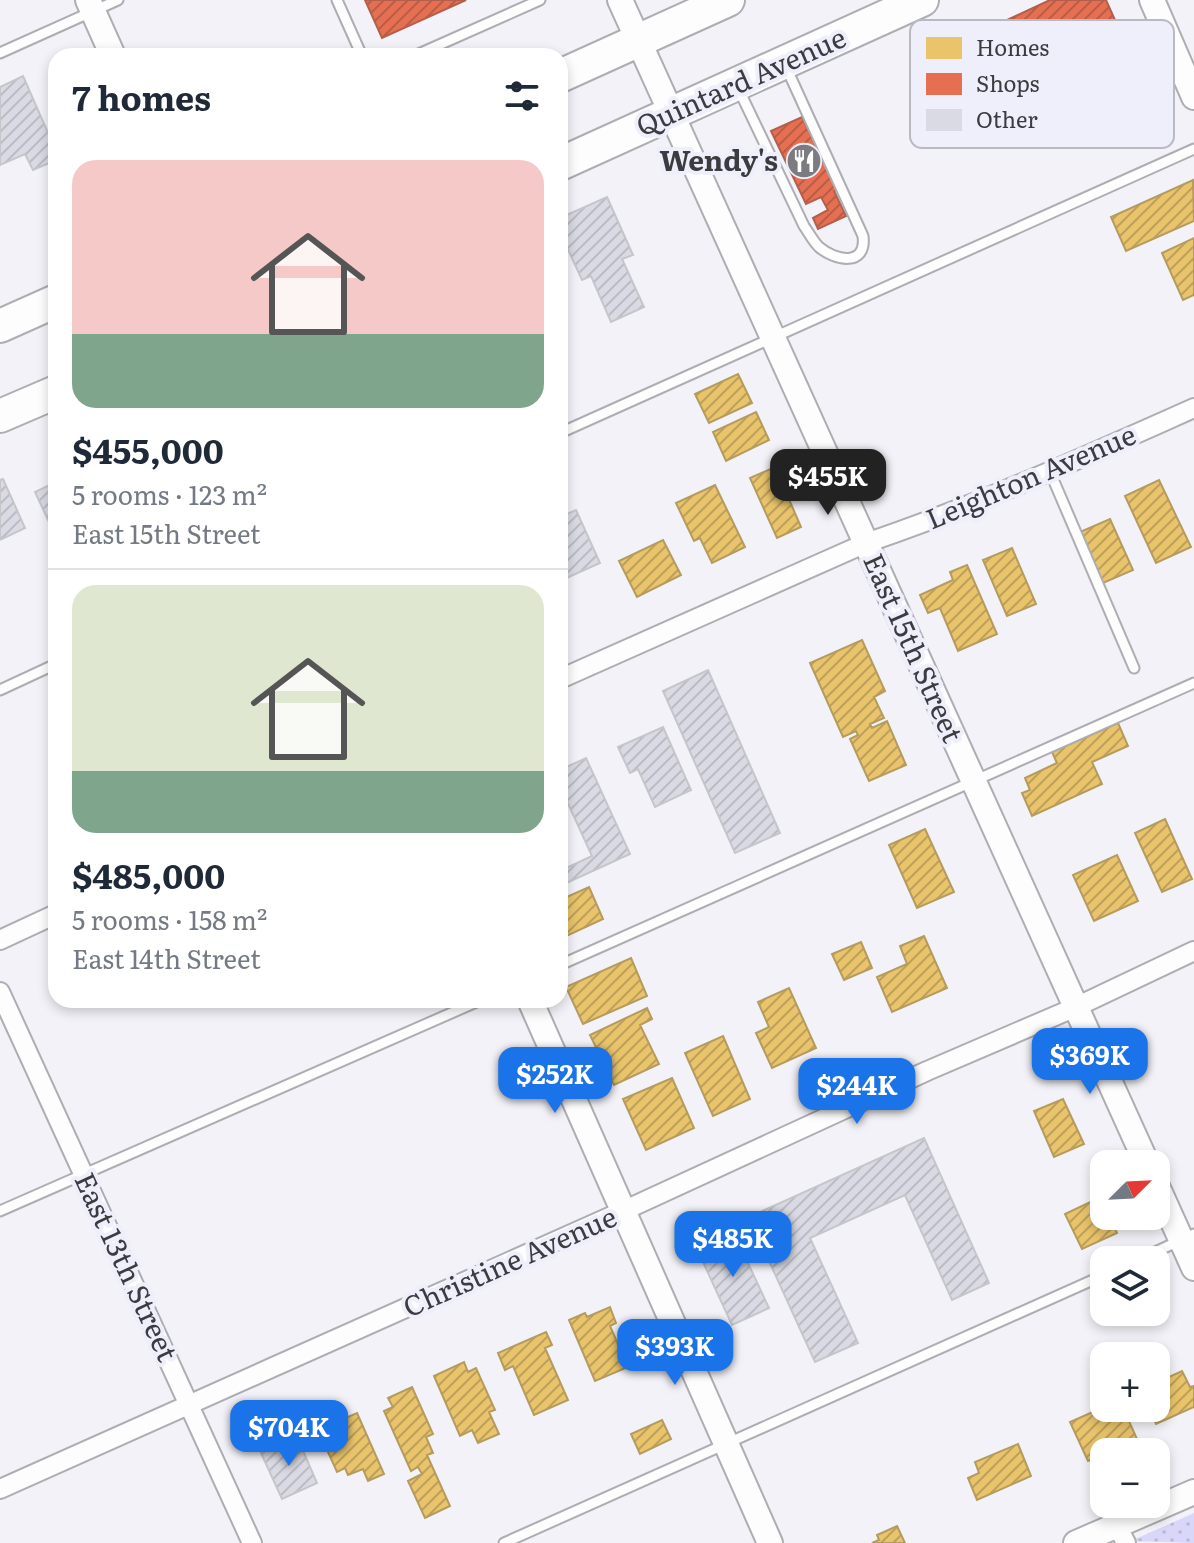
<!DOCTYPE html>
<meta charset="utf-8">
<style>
:root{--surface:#fff;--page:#f6f6f7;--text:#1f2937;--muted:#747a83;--line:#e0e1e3;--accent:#1a73e8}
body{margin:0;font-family:Literata,serif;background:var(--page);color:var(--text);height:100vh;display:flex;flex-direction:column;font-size:30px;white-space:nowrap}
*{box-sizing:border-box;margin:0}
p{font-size:26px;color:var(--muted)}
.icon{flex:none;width:44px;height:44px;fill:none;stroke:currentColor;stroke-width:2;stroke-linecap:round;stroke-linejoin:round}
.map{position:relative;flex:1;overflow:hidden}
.side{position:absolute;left:48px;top:48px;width:520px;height:960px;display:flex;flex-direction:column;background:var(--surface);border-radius:24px;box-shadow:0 4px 12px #0003}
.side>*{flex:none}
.needle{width:52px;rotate:66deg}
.fabs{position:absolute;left:1090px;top:1150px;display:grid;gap:16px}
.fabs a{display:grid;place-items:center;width:80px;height:80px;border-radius:16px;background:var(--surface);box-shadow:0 4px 12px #0003;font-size:40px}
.price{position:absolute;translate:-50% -68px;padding:0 18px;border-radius:16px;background:var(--accent);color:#fff;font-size:26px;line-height:52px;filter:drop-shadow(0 2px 4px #0008)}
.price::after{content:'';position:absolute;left:50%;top:48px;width:24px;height:18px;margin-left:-12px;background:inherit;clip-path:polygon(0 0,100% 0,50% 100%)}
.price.selected{background:#222;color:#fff}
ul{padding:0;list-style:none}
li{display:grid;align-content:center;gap:16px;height:424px;padding:0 24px}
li+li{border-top:2px solid var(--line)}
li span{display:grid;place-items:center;height:248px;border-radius:24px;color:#555}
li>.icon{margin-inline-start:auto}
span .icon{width:144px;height:144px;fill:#fffc;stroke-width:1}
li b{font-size:34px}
h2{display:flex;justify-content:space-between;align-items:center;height:96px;padding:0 24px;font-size:34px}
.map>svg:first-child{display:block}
.grass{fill:url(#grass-dots)}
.homes{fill:url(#homes-hatch);stroke:#b59b5d;stroke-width:2}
.shops{fill:url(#shops-hatch);stroke:#b35f4c;stroke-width:2}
.building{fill:url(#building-hatch);stroke:#c6c6ca;stroke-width:2}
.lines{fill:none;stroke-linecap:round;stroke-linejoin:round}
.service-casing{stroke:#adadb2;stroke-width:13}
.minor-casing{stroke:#adadb2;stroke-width:22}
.tertiary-casing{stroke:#adadb2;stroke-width:28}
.trunk-casing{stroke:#adadb2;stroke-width:36}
.service{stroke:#fdfdfe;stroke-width:9}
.minor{stroke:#fdfdfe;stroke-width:18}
.tertiary{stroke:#fdfdfe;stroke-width:24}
.trunk{stroke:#fdfdfe;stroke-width:32}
.labels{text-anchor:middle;stroke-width:8;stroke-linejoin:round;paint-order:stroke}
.street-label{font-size:28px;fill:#3b3b40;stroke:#efeffb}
.poi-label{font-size:28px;font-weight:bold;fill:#3b3b40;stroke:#efeffb;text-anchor:end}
.key{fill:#efeffb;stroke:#b9b9c3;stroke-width:2}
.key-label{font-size:22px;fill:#3b3b40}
</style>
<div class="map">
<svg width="1194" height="1543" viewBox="0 0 1194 1543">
<defs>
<pattern id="grass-dots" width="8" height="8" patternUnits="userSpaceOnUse" patternTransform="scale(2)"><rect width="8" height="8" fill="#d8d7fa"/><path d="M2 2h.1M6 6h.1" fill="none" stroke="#bab9d7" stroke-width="1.8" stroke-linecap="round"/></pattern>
<pattern id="homes-hatch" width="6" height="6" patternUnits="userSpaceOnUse" patternTransform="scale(2)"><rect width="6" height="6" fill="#e9c46a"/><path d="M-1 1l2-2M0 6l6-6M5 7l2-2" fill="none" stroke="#bea059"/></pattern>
<pattern id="shops-hatch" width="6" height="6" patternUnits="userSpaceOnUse" patternTransform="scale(2)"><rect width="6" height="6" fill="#e76f51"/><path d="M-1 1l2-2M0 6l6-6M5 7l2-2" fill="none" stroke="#bc5c45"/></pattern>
<pattern id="building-hatch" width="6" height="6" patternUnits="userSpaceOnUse" patternTransform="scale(2)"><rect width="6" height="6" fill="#dadae4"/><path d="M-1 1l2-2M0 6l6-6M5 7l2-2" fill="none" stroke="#bcbcc5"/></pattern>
</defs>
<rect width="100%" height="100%" fill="#f2f2f8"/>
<path class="grass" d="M1194,1513V1543L1131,1541Z"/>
<path class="homes" d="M1193,180L1194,221L1126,251L1111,217Z
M1194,238V295L1183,300L1162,253Z
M738,374L752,403L709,423L695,394Z
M756,412L769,440L726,461L713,432Z
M775,467L801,527L777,538L750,478Z
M1159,480L1191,547L1156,563L1125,496Z
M715,485L745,547L712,563L700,538L694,541L676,503Z
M1110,519L1133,570L1103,583L1080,532Z
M663,540L681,575L637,597L619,561Z
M1012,548L1036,604L1007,616L983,560Z
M967,565L997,634L958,651L940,608L928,613L920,595L953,580L950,572Z
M862,640L885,691L874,697L884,718L870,724L872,728L887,721L906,765L869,781L850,739L858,735L856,731L843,737L810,663Z
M1118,723L1128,746L1092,762L1102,784L1032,816L1022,793L1030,790L1025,778L1057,763L1052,752Z
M1165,819L1192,879L1162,892L1135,833Z
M925,829L954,892L917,908L889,845Z
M1117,855L1138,901L1094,921L1073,875Z
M589,887L603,919L560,939V900Z
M924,936L947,988L892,1012L877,977L907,964L900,946Z
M861,942L872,968L844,980L832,954Z
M631,958L647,996L583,1024L566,987Z
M789,988L816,1048L772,1068L756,1033L769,1027L758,1002Z
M647,1008L652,1019L640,1025L659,1064L614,1085L590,1035Z
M723,1036L750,1099L713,1116L685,1053Z
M672,1078L694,1128L646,1150L623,1099Z
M1063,1099L1084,1144L1054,1157L1034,1111Z
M1101,1197L1104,1216H1110L1117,1233L1082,1249L1065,1214Z
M610,1307L616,1323L610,1326L628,1367L595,1381L569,1320L585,1313L587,1317Z
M546,1332L552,1345L545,1348L568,1400L534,1415L513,1366L505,1370L498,1353Z
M464,1362L468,1372L476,1368L495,1410L489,1412L499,1434L478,1443L472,1430L460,1436L434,1376Z
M1182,1371L1190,1387L1194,1386V1407L1156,1424L1149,1408H1156V1383Z
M412,1387L433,1434L426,1437L433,1453L427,1455L450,1506L425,1518L408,1481L422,1474L418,1467L411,1471L384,1411L393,1407L388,1398Z
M1104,1407L1123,1408L1137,1439L1088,1461L1070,1422Z
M357,1413L384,1474L368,1481L363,1469L348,1475L345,1468L337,1472L318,1430Z
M662,1420L671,1439L640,1454L631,1434Z
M1018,1444L1031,1476L977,1500L968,1478L979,1473L975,1462Z
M897,1526L905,1543H872L879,1540L877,1535Z"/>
<path class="shops" d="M365,0H466L382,38Z
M1050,0H1106L1128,49L1100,62L1127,120L1093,135L1067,77L1039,90L1007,20Z
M802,117L837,190L834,191L846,216L818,229L813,218L828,210L821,197L806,204L771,131Z"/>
<path class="building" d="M23,76L56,151V160L33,170L25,154L0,165V87Z
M607,197L633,255L622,259L644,307L611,322L591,276L582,280L560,232V218Z
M3,479L25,528L0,540V480Z
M56,482V537L35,492Z
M576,510L600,563L560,581V517Z
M708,670L780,833L735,853L663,691Z
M663,727L691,790L655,807L638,769L630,773L618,747Z
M586,758L630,854L560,886V871L592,856L560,786V770Z
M924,1138L989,1283L952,1300L905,1195L810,1238L858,1343L815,1362L749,1217Z
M734,1233L769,1308L732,1325L697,1249L710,1243L713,1250L722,1246L719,1239Z
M297,1437L317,1483L282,1499L261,1453Z"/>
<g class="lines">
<defs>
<path id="service" d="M337,0L362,56
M0,53L118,0
M414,56L540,0
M738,88L804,226C809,233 813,241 819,247C835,261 867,267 863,236L786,67
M560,433L1194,149
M1050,472L1134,668
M0,690L56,664
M560,965L1194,683
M0,1211L481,1000
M1138,1260L1194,1234
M504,1543L1104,1275"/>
<path id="minor" d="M560,679L866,543C978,505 1086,456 1194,408
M0,940L56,914
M0,992L252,1543
M0,1489L623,1211L927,1071L1076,1007L1194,951
M1117,1525L1126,1543"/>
<path id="tertiary" d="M88,0L113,56
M620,0L1147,1164
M1152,0L1194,97
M530,1000L770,1543
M1156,1184L1194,1268
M1076,1543L1194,1492"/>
<path id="trunk" d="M560,76L728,0
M560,164L922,0
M0,326L56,301
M0,416L56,392"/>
</defs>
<use href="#service" class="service-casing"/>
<use href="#minor" class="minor-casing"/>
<use href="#tertiary" class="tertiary-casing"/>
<use href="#trunk" class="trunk-casing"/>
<use href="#service" class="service"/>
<use href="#minor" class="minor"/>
<use href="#tertiary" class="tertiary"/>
<use href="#trunk" class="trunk"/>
</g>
<defs>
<symbol id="restaurant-disc" viewBox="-11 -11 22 22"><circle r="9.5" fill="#7b7b80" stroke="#efeffb"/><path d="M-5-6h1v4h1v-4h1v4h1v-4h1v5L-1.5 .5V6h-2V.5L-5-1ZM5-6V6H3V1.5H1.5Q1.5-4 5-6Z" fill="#fff"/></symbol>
</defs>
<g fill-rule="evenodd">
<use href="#restaurant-disc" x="784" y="141" width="40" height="40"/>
</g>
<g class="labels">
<g class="street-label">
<text transform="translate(741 82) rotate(-24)" y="10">Quintard Avenue</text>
<text transform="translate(1031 477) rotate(-23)" y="10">Leighton Avenue</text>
<text transform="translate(913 648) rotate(66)" y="10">East 15th Street</text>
<text transform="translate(510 1262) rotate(-24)" y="10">Christine Avenue</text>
<text transform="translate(126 1267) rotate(65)" y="10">East 13th Street</text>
</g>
<g class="poi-label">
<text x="778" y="171">Wendy's</text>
</g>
</g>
<rect x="910" y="20" width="264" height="128" rx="12" class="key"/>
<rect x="926" y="37" width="36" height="22" fill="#e9c46a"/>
<rect x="926" y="73" width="36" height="22" fill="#e76f51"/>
<rect x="926" y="109" width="36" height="22" fill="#dadae4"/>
<g class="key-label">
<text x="976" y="56">Homes</text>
<text x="976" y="92">Shops</text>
<text x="976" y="128">Other</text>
</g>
</svg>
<div class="fabs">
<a><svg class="needle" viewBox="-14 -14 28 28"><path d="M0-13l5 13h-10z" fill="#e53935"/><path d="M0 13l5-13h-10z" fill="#747a83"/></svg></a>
<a><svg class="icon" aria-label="layers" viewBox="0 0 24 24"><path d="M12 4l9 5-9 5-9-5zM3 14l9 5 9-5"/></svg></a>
<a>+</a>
<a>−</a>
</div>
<b class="price selected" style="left:828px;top:517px">$455K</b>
<b class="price" style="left:1090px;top:1096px">$369K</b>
<b class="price" style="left:555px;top:1115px">$252K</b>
<b class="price" style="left:857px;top:1126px">$244K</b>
<b class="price" style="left:733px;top:1279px">$485K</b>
<b class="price" style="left:675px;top:1387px">$393K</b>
<b class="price" style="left:289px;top:1468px">$704K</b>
<section class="side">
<h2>7 homes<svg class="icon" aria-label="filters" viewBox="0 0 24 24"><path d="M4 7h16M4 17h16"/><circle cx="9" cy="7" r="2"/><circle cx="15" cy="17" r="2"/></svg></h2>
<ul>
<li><span style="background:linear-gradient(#f6c9c9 70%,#7fa58c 0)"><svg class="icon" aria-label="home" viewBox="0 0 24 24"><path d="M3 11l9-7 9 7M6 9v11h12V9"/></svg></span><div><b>$455,000</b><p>5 rooms · 123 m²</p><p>East 15th Street</p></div></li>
<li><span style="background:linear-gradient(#dfe7d0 75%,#7fa58c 0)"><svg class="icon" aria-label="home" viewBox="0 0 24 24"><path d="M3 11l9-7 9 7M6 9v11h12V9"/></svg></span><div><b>$485,000</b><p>5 rooms · 158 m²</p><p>East 14th Street</p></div></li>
</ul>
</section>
</div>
